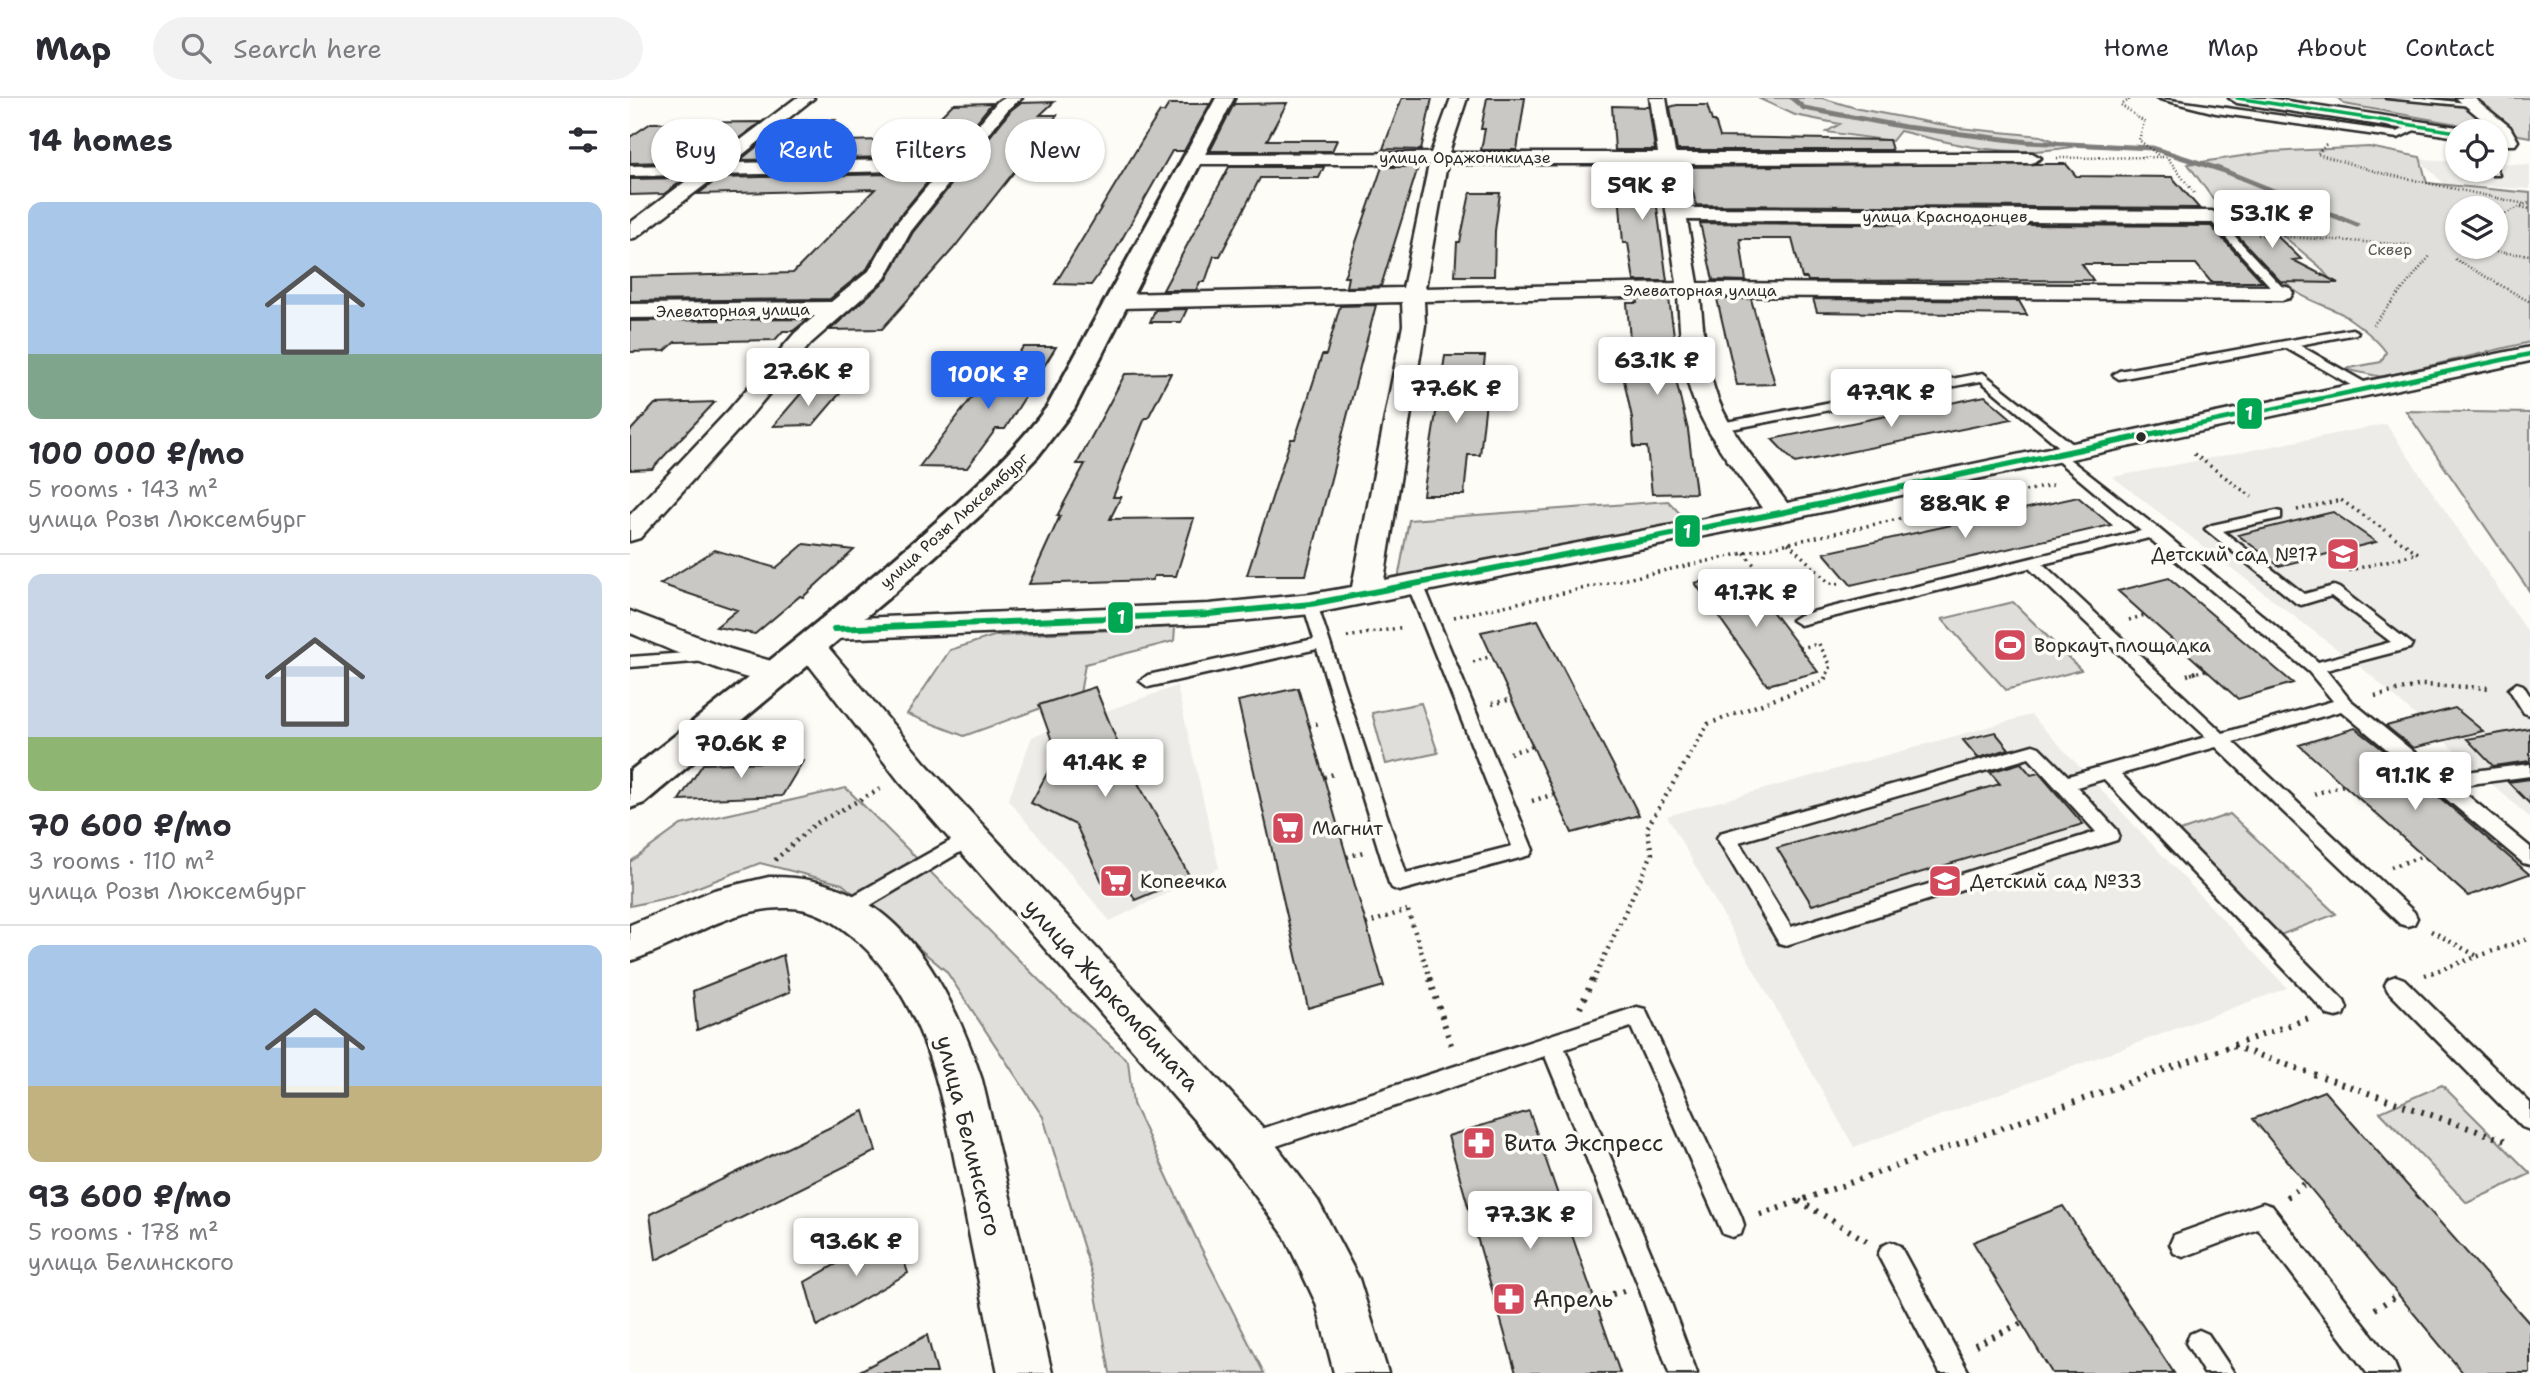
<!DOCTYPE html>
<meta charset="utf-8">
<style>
:root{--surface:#fff;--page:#f2f2f3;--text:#2b2b33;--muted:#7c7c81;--line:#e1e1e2;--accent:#2563eb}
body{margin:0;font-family:"Shantell Sans",sans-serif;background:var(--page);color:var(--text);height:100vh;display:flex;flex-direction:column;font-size:26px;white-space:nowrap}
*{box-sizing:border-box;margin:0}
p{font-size:23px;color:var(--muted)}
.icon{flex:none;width:38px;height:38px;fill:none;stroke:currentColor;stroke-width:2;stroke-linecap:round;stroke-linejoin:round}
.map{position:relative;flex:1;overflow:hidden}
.drawer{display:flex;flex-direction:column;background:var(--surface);width:630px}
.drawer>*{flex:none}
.hud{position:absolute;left:21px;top:21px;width:665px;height:63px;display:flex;gap:14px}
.buttons{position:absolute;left:1815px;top:21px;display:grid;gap:14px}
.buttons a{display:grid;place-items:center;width:63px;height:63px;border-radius:50%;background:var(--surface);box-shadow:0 2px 5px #0004;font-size:35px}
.price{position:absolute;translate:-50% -60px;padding:0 16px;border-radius:7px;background:#fff;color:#222;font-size:23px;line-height:46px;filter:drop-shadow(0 2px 4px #0008)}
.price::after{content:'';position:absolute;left:50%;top:42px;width:21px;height:16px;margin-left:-10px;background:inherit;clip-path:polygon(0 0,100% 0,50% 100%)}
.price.active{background:var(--accent);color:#fff}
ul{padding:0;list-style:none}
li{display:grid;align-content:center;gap:14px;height:371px;padding:0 28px}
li+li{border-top:2px solid var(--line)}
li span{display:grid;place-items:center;height:217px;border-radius:14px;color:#555}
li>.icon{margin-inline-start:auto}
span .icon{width:126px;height:126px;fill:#fffc;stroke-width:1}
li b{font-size:30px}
h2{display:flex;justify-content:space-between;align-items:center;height:84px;padding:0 28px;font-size:30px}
.pill{padding:0 24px;border-radius:32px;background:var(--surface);box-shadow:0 2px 5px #0004;font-size:24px;line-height:63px}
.pill.active{background:var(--accent);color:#fff}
header{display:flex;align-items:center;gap:42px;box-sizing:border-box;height:98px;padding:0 35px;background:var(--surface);border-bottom:2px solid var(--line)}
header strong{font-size:33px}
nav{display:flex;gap:38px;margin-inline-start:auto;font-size:24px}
.search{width:490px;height:63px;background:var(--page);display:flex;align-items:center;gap:18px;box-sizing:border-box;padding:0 24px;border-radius:38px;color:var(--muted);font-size:26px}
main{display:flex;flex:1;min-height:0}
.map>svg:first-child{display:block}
.built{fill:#edece8}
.green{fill:#dfdeda;stroke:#858482;stroke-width:2;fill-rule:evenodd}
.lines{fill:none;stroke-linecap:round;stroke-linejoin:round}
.stream{stroke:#7e7d7b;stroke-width:5}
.building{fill:#c9c8c4;stroke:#2b2b2b;stroke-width:2}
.service-casing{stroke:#2b2b2b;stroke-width:5}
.minor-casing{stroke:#2b2b2b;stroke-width:5}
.tertiary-casing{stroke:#2b2b2b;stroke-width:6}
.path-far3{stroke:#2b2b2b;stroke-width:2.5;stroke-dasharray:1 2.5;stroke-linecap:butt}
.path-far2{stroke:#2b2b2b;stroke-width:3.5;stroke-dasharray:2 4.5;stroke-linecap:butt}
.path-far1{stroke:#2b2b2b;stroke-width:4.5;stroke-dasharray:2 5;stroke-linecap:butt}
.path{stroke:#2b2b2b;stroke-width:6;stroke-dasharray:2.5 7;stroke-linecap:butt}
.service{fill:#fdfcf7;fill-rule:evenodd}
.minor{fill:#fdfcf7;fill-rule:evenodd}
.tertiary{fill:#fdfcf7;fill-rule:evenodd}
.bus-1-far2-casing{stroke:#fdfcf7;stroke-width:6}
.bus-1-far1-casing{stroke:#fdfcf7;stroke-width:8}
.bus-1-casing{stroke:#fdfcf7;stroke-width:10}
.bus-1-far2{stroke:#00a651;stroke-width:3.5}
.bus-1-far1{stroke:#00a651;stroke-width:4.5}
.bus-1{stroke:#00a651;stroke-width:6}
.bus-dot{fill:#2b2b2b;stroke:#fdfcf7;stroke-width:2.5}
.labels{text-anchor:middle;stroke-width:7;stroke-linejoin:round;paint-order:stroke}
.far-street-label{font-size:16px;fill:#2b2b2b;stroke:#fdfcf7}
.far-park-label{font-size:16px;fill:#585857;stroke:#fdfcf7}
.poi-label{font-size:19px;fill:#2b2b2b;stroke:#fdfcf7;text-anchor:start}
.near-street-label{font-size:23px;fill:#2b2b2b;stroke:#fdfcf7}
.near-poi-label{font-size:23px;fill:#2b2b2b;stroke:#fdfcf7;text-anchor:start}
.line-badge{stroke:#fdfcf7;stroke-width:2.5}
.badge-label{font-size:19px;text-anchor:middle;font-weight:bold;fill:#fff}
</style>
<header>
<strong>Map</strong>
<div class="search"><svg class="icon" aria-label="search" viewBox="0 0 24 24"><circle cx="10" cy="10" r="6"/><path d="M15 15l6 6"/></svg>Search here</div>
<nav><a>Home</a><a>Map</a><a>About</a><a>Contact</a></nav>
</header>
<main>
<section class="drawer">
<h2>14 homes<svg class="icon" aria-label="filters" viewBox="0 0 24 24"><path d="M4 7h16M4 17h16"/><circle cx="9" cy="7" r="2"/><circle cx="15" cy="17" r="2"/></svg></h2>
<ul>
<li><span style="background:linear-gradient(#a9c7e8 70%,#7fa58c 0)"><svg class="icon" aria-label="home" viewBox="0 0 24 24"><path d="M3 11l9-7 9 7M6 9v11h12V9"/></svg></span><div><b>100 000 ₽/mo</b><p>5 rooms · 143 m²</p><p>улица Розы Люксембург</p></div></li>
<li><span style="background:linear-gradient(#c9d6e8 75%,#8fb573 0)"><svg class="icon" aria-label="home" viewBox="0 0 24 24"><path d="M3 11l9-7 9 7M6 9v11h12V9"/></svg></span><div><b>70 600 ₽/mo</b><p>3 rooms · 110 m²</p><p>улица Розы Люксембург</p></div></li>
<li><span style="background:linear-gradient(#a9c7e8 65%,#c2b280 0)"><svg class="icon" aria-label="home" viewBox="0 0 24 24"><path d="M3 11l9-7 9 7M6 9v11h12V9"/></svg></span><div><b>93 600 ₽/mo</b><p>5 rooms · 178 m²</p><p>улица Белинского</p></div></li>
</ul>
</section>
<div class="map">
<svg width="1900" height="1275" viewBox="0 0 1900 1275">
<rect width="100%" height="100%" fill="#fdfcf7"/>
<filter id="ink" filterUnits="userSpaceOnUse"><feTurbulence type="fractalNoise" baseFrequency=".0143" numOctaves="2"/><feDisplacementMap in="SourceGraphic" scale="14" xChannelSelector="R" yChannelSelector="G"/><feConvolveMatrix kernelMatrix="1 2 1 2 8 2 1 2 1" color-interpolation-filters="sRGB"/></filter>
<g filter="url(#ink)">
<path class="built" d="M1789,61L1827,63V72H1866V65L1900,67V91L1814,86Z
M1756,326L1900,537V720L1738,575L1483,379Z
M547,588L589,770L480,823L378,702L402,639Z
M1401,617L1657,890L1224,1049L1037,718Z"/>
<path class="green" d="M1128,0H1192L1229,11L1329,30L1411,38L1441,49C1379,60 1330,48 1270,33L1262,43L1196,34L1210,26L1165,17Z
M1708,0H1900V39L1714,6Z
M1739,49L1790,59L1797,85L1900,95V244L1752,279L1714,271L1751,264L1756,254C1745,239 1729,227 1714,217C1687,202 1668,203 1649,176L1699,180L1689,168L1626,115L1588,108L1558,66L1639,54ZM1827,110H1866V149H1827Z
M1776,313L1900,315V494Z
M1038,403L1060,426L768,481L779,422Z
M1383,504L1451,572L1376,592L1312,521Z
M545,529L544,543L455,566L450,596L334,638L277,616L320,552L364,538Z
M791,605L808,655L756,666L742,615Z
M216,690L423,896L498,963L503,1006L568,1144L634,1275H480L463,1180L413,1019L316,873L212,786L130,765L45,798L0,808V764L51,727Z
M1600,716L1706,816L1650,837L1547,734Z
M1812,987L1900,1075V1076L1837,1105L1750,1014Z"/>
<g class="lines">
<path class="stream" d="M1162,0L1174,10L1275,29L1398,44L1522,50L1592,72L1727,127"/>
</g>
<path class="building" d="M772,0H802L791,52L753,51Z
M857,0H895L887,52H851L855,31H851Z
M424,4L410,17H427L403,50L323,151L252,231L200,232L257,181L283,134L381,12L390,5Z
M362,5L319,58L110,62L159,23L205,22L181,44L288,41L323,6Z
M657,5L637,42H707L702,53H580L604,6Z
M539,6H580L554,53H542L484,155L461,187L425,186L519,31L530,14H534Z
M1047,7H1077L1082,23H1085L1090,39L1259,42L1262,52H1047L1040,9Z
M982,8L1019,9L1025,52H985Z
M131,24L78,63L0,65V39L21,25Z
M1406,66H1436L1446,78L1542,79L1569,110L1066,107L1060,81L1053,82L1050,69Z
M599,69H694L689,80H630L590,158H584L575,184H570L566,192H533Z
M752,69H788L751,188L716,189L718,179H714Z
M987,69H1027L1029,86L1024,87L1037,183H1004L998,145H993Z
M305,75L263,126L237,171L200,201L0,203V179L163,175L245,91L68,96L89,80Z
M56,80L34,96L0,97V81Z
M840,95H870L865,133L864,178H825L827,144H830Z
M1592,116H1624L1671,161L1663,162L1708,185L1651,184L1593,122L1594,118Z
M1070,125L1581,128L1633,184H1581L1566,166H1452L1463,182L1178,183L1177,180H1172L1162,141H1110L1116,183L1083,182Z
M1007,201H1039L1048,266H1042L1058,332L1066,395L1022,396L1017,349H1004L1002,320L988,254H1001L997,205H1008Z
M1087,201H1121L1145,286L1107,287Z
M1183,201L1389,203L1397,217L1187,214Z
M746,207L676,477H617L661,341H665L692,257H696L710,208Z
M557,211L551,224H520L525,212Z
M178,221L163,233H153L145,242L45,244L35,253L0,254V223Z
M393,249H426L375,331H366L337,370L289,369L359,277H374Z
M815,258H855L851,294H857L850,357H838L834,397H793Z
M541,275L518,320H515L483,399H491L480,421L564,420L546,478H524L522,482L399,486L430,418H427L455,366H447L495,276Z
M173,293H212L183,327L143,328Z
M1355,298L1382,321L1165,365L1142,341Z
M85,304L22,371L0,372V333L25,306Z
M1448,399L1481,427L1221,487L1194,455Z
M1703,414L1746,444L1649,468L1608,437Z
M174,446L224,452L173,499L170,498L125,536L86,529L107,512L30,486L85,452L146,470Z
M1112,474L1170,550L1188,574L1137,587L1065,485Z
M1539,480L1663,585L1608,601L1488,493Z
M908,522L1009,717L942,735L851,534Z
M465,589L493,658L560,779L505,802L498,788L478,797L446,727L401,705L427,657L409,607Z
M668,590L754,888L678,910L608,603Z
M1825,610L1853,633L1783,650L1756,628Z
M1725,630L1759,656L1899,776L1838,798L1669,647Z
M1900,630V663L1863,668L1837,641Z
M1365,634L1379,651L1348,660L1333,642Z
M173,663L152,698L49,702L73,666Z
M1391,665L1401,677L1409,675L1453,726L1182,807L1147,750L1370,686L1360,674Z
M1900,681V706L1878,684Z
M153,857L160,894L67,932L63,893Z
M1694,993L1900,1226V1275H1833L1623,1021Z
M234,1013L246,1053L26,1162L20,1116Z
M899,1013L936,1120L990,1275H886L818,1038Z
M1433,1108L1544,1275H1422L1343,1144Z
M264,1133L278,1175L187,1228L175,1184Z
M297,1237L307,1275H226Z"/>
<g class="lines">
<defs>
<path id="service" d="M1526,0L1767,34L1789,25L1793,28L1768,40L1586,15Z
M1756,0H1792L1845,6L1841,8Z
M1866,70L1869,77H1863L1857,72Z
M1579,117H1585L1656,193V197H1648L1579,121Z
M1722,231L1728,234L1726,236L1669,247L1741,288V294H1733L1656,250L1489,281L1483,277L1489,273Z
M1353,275L1449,351V357H1439L1351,283L1091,333L1085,329L1091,325Z
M1429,353L1529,431L1688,564L1761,544L1701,498L1671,507L1666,505L1575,431L1582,427L1646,413L1651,414V420L1593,433L1674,496L1704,488L1709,490L1782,546L1780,550L1696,572L1720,602L1812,677L1900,666V678L1826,688L1900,749V767L1893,765L1711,613L1603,644L1784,814L1787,820L1784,826L1777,828L1770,826L1586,649L1491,676L1714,903L1717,910L1714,917L1706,919L1698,917L1474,681L1447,689L1487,732L1489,737L1487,742L1156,847L1149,845L1087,740L1090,735L1097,733L1403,647L1409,649L1438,678L1576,639L1399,470L1170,527L1162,522L1170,517L1511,433L1424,360L1422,357ZM1519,440L1679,574L1703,603L1593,635L1413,466ZM1399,660L1466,734L1161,829L1109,744Z
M786,483L794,488L903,752L900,757L893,759L769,793L762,790L759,785L687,551L518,589L510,583L518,577L684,541L673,506L681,501L686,503L776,775L882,748L778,488Z
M84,553L90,554L92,558L90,562L0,569V559Z
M1887,585L1893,587L1900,598V617L1894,615L1879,591Z
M340,732L347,734L350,739L347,744L224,817L217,819L210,817L207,811L210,805Z
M1766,878L1774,881L1900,1005V1032L1892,1029L1758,893L1755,887L1758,881Z
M1007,909L1015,911L1111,1118L1114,1127L1111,1136L1102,1139L1093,1136L1001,929L935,951L1033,1184L1067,1275H1039L1007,1184L915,958L619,1057L611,1054L607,1046L611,1038L619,1035Z
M1633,1105L1642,1108L1764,1265L1768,1275H1737L1628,1131L1553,1159L1544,1155L1540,1146L1544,1137Z
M1261,1144L1270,1148L1339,1275H1310L1248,1157L1252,1148Z
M1569,1232L1578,1236L1604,1275H1574L1556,1245L1560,1236Z"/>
<path id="minor" d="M166,0H184L102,65L320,61L367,4L373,0H392L379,10L281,133L255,180L181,245L117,322L10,440L0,443V417L99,312L165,235L185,218L0,220V206L201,204L239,173L265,127L311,72L88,77L7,139L0,141V125L64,77L0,78V68L79,66Z
M821,0H837L819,55H1028L1020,0H1036L1045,55H1402L1411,60L1402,65L1047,66L1055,110L1582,113L1592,119L1582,125L1057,122L1068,185L1652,188L1660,190L1663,195L1660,200L1652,202L1070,198C1073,228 1075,260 1084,290C1097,333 1131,369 1157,405L1900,249V263L1150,423L681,516L579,526L204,541L193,538L188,531L193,524L204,521L579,506L681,496L722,489L773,227L772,204L489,210L481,208L478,203L481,198L489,196L773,190L799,66H563L554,61L563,56L801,55ZM817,66H1029L1047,185L795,190ZM1048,198C1050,230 1051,264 1061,295C1075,337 1107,374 1132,410L754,482L795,227L794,203Z
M1599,0H1638L1827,29L1835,33H1827V39L1607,5Z
M1826,0H1844L1880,29L1888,43L1885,47H1873L1866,33Z
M0,513L100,551L158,568L163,576L158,584C126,592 33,548 0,535Z
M181,539L192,542L295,665L634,1031L688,1103L729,1181L758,1275H704L686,1205L654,1137L600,1063L269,683L165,549L170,542Z
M139,779C262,776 318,880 352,982L422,1275H368C357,1221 345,1168 335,1114C315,1019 304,913 229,844C209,826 186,810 159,810C100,808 54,845 0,863V827L84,792Z"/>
<path id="tertiary" d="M586,0H604L444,311L408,358L355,413L263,496L14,705L0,710V673C88,604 176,535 262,462C317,415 373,368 417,309Z"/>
</defs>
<use href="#service" class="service-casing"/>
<use href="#minor" class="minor-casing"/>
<use href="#tertiary" class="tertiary-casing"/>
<path class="path-far3" d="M1495,0L1499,2L1491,7L1514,24L1509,42L1528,57
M1696,47L1687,56L1751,75L1895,106
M1427,60L1537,59L1564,95
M1891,109L1900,111
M1866,120L1900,104
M1628,137L1780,147
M1820,143L1827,139
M1838,152L1900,157
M1825,161L1900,204
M1743,227L1800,158"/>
<path class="path-far2" d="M1564,356L1622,399
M1667,412L1711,402L1788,455L1717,473
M1158,445L1200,485L1213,486
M1114,455L1157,506
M1128,496L1144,492
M824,519L1427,386
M1499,522L1515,517
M717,539L774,529
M1189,546L1201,568L1197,576
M1170,550L1189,546
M843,564L862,558
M1561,576L1576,572"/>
<path class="path-far1" d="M1557,577L1567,574
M1745,598L1792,587L1861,590
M862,606L882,601
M679,628L692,624
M880,655L903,648
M694,679L707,675
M1684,696L1714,687
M902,703L925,696
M717,759L733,754
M145,762L185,726L254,689
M1761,769L1794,758
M778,813L801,883
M736,826L777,812
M1801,833L1849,859
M1795,877L1900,840
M963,883L1022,756L1017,730L1078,626L1194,583L1198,574"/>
<path class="path" d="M800,881L823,953
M950,910L963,881
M1603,948L1879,1044
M1657,1099L1676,1085
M1169,1103L1237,1143
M1130,1117L1679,920
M964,1201L994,1193
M1745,1211L1768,1197
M1345,1247L1392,1225"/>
<use href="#service" class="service"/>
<use href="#minor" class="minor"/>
<use href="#tertiary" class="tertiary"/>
<defs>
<path id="bus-1-far2" d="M1607,0L1827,34"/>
<path id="bus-1-far1" d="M1524,336L1900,256"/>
<path id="bus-1" d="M204,531L579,516L681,506L1150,415L1532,334"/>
</defs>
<use href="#bus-1-far2" class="bus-1-far2-casing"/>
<use href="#bus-1-far1" class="bus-1-far1-casing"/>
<use href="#bus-1" class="bus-1-casing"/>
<use href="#bus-1-far2" class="bus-1-far2"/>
<use href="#bus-1-far1" class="bus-1-far1"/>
<use href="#bus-1" class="bus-1"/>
</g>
</g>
<defs>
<symbol id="school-square" viewBox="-11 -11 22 22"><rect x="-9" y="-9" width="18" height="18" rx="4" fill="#d1495b" stroke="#fdfcf7"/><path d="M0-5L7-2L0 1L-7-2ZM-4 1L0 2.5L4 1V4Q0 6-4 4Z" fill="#fff"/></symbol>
<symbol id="stadium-square" viewBox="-11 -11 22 22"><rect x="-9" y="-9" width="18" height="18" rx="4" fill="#d1495b" stroke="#fdfcf7"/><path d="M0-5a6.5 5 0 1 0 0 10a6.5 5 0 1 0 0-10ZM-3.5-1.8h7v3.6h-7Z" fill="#fff"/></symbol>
<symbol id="supermarket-square" viewBox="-11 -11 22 22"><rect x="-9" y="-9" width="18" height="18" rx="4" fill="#d1495b" stroke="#fdfcf7"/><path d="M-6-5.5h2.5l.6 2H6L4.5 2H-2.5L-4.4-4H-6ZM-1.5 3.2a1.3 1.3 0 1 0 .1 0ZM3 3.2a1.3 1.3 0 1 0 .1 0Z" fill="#fff"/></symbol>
<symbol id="pharmacy-square" viewBox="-11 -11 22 22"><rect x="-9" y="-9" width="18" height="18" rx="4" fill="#d1495b" stroke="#fdfcf7"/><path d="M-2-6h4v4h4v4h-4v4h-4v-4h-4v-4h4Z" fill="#fff"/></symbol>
</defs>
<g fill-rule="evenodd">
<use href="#school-square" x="1694" y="437" width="38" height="38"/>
<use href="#stadium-square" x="1361" y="528" width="38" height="38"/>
<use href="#supermarket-square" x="639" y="711" width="38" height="38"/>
<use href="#supermarket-square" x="467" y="764" width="38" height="38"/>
<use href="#school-square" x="1296" y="764" width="38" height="38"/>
<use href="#pharmacy-square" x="830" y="1026" width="38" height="38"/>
<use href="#pharmacy-square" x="860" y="1182" width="38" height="38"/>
</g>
<circle class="bus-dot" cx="1511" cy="339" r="6"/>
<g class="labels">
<g class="far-street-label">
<text x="835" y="65">улица Орджоникидзе</text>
<text x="1315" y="124">улица Краснодонцев</text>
<text x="1070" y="198">Элеваторная улица</text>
<text transform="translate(103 212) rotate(-1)" y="6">Элеваторная улица</text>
<text transform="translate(324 422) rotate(-42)" y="6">улица Розы Люксембург</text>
</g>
<g class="far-park-label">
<text x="1760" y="157">Сквер</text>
</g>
<g class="poi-label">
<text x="1688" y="463" text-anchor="end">Детский сад №17</text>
<text x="1404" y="554">Воркаут площадка</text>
<text x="682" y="737">Магнит</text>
<text x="510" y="790">Копеечка</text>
<text x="1340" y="790">Детский сад №33</text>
</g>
<g class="near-street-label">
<text transform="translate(482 897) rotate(48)" y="8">улица Жиркомбината</text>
<text transform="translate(339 1038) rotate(76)" y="8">улица Белинского</text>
</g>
<g class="near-poi-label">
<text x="874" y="1053">Вита Экспресс</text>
<text x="903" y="1209">Апрель</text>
</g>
</g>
<g class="line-badge">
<rect x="1606" y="299" width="27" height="33" rx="7" fill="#00a651"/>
<rect x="1044" y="416" width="27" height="34" rx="7" fill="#00a651"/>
<rect x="477" y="503" width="27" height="33" rx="7" fill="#00a651"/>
</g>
<g class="badge-label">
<text x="1619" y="322">1</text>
<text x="1057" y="440">1</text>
<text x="491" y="526">1</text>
</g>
</svg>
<div class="buttons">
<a><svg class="icon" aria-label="locate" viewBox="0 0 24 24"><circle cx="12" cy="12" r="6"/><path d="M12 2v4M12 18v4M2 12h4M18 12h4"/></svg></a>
<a><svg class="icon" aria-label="layers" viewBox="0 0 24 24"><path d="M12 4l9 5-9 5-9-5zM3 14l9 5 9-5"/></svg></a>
</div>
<b class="price" style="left:1012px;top:124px">59K ₽</b>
<b class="price" style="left:1642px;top:152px">53.1K ₽</b>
<b class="price" style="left:1027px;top:299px">63.1K ₽</b>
<b class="price" style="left:178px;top:310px">27.6K ₽</b>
<b class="price active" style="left:358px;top:313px">100K ₽</b>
<b class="price" style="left:826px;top:327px">77.6K ₽</b>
<b class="price" style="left:1261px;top:331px">47.9K ₽</b>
<b class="price" style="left:1335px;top:442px">88.9K ₽</b>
<b class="price" style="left:1126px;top:531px">41.7K ₽</b>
<b class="price" style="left:111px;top:682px">70.6K ₽</b>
<b class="price" style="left:475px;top:701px">41.4K ₽</b>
<b class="price" style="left:1785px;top:714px">91.1K ₽</b>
<b class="price" style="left:900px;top:1153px">77.3K ₽</b>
<b class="price" style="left:226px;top:1180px">93.6K ₽</b>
<div class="hud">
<a class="pill">Buy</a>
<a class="pill active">Rent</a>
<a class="pill">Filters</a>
<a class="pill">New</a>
</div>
</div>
</main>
